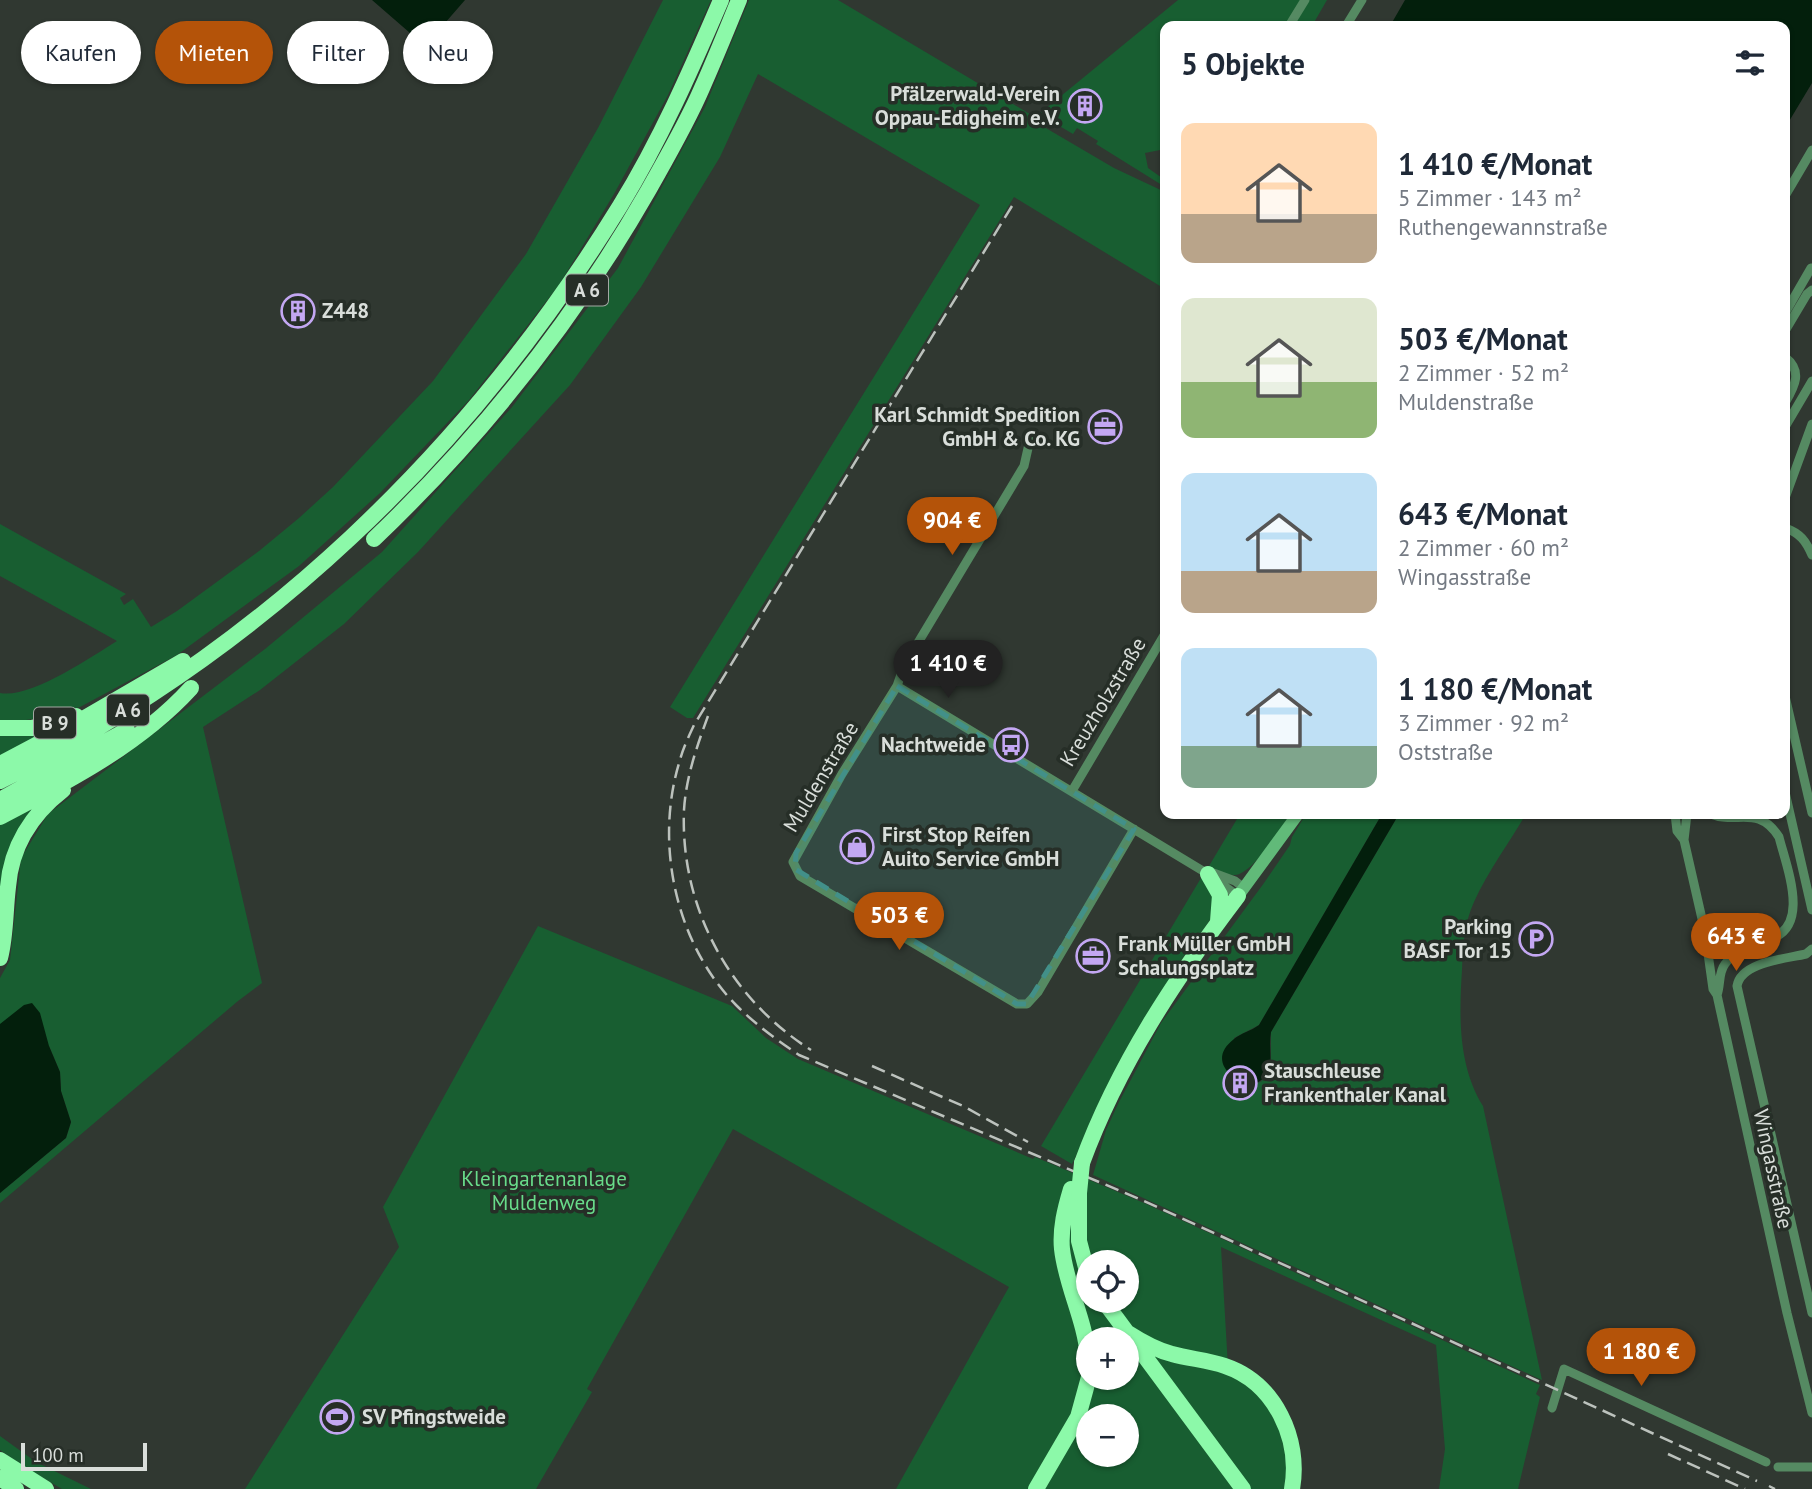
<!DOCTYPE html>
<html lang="de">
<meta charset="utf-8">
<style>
:root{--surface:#fff;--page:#f6f6f7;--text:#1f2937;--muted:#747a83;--accent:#b45309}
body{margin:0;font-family:"PT Sans",sans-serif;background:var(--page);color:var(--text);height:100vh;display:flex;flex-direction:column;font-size:26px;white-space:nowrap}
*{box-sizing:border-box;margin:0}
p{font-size:23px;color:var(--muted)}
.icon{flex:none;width:38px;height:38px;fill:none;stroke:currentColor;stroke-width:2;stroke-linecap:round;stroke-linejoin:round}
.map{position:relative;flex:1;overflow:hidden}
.panel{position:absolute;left:1160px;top:21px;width:630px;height:798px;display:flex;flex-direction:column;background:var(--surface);border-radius:14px;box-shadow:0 2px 5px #0004}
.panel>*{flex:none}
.banner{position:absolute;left:21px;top:21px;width:665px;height:63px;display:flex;gap:14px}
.fabs{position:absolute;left:1076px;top:1250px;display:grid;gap:14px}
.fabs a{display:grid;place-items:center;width:63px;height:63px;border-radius:50%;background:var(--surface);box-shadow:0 2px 5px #0004;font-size:35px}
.scale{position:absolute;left:21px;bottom:18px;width:126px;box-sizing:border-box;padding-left:7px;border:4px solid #d9deda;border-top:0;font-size:19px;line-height:24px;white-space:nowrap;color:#d9deda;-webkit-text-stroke:5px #262e27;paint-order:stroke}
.price{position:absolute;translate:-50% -60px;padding:0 16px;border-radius:24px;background:var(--accent);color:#fff;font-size:23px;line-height:46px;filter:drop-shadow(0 2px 4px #0008)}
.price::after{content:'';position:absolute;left:50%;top:42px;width:21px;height:16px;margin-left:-10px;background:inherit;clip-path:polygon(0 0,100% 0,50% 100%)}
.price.active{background:#222;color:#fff}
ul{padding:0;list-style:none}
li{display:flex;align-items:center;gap:21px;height:175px;padding:0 21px}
li span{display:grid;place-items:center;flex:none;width:196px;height:140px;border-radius:14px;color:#555}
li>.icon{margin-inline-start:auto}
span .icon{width:84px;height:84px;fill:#fffc;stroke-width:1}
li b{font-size:30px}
h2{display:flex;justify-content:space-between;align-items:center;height:84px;padding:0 21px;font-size:30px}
.pill{padding:0 24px;border-radius:32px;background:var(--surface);box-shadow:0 2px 5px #0004;font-size:24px;line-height:63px}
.pill.active{background:var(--accent);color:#fff}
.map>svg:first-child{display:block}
.green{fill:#185e31;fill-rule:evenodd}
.water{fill:#031f0c}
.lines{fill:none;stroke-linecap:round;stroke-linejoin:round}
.street{stroke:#558a62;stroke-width:9}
.secondary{stroke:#61ba79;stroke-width:12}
.highway{stroke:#8cf9a9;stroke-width:16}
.rail{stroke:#bcc2bd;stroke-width:2.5;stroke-dasharray:14 7;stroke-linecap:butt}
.highway-bridge{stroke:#8cf9a9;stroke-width:16}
.marked{fill:#429089;fill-opacity:0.2;stroke:#429089;stroke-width:5;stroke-dasharray:14 9;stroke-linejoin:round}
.labels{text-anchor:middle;stroke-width:7;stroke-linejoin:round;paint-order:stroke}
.shield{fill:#262e27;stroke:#a3a9a4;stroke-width:2}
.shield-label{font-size:19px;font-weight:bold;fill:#d9deda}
.poi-label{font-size:21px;font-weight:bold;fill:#d9deda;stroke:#262e27;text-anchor:start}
.street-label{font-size:21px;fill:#d9deda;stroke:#262e27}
.park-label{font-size:21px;fill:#68dc8a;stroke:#262e27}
</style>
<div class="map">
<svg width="1812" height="1489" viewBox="0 0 1812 1489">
<rect width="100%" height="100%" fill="#303831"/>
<path class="green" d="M663,0H711L668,95L614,194L559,285L469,400L380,493L299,566L177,655L80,707L45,717L7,723L0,722V693C30,699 91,657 117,641L0,576V524L126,594L120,598L124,605L133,599L151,627L177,611L259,551L299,518L333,487L433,381L526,254L598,128Z
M749,0H838L1040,120L1039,124L1114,168L1165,192V289L1014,197L693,718H687L670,707L980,205L758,74L720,157L641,287L570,385L418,552L344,624L260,690L203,727L262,983L238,1001L0,1203V1193L66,1138L71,1122L61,1091L60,1072L49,1046L0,1024V978L10,960L21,858L48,814L265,649L382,552L512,407L618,268L705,107Z
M1178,0H1327L1312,26H1166L1165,149L1145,153L1148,168L1165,180V187L1096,144L1098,141L1077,128L1073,134L1039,114Z
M0,733H45L0,757Z
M38,805L0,909V824Z
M1240,814H1290C1282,828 1251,875 1235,875C1226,876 1217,870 1209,866Z
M1306,814H1382L1259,1025L1234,1038L1243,1083L1253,1085L1262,1081L1271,1061V1032L1399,814H1526C1509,843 1488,871 1474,902C1464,924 1463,946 1462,970C1459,1016 1458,1066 1483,1106L1542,1380L1093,1175L1106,1130L1119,1102L1161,1023L1264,883L1290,845L1292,837Z
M1201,878L1215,890L1210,920L1184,956L1141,1024L1072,1164L1041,1146Z
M538,926L732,1006L766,1038L798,1059L1033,1159L1035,1157L1144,1203L1540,1385L1536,1394L1540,1397L1518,1489H1439L1445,1449L1436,1345L1221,1247L1228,1367L1275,1405L1293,1489H896L1009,1287L733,1129L587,1389L592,1392L536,1489H245L399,1247L383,1207ZM1088,1262H1127V1300H1088ZM1088,1339H1127V1377H1088ZM1088,1416H1127V1454H1088Z
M0,1436L36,1462L91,1489H62L26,1468L0,1450Z"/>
<path class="water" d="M372,0H465L425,46Z
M1405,0H1812V83L1785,128V26H1390Z
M1382,814H1399L1271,1032C1267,1054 1279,1073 1253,1085C1229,1080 1208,1059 1234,1039C1241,1033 1251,1031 1259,1025Z
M32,1003L40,1013L49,1046L60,1072L61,1091L71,1122L66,1138L0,1193V1024L24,1005Z"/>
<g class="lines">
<path class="street" d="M1289,26L1305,0
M1346,26L1362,0
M1785,196L1812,150
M1785,313L1811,268
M1785,331L1807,294L1812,290
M1785,357C1803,371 1795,386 1785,403
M1785,427L1812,381
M1031,435L1024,466L904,666L897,686L842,774L793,862L800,876L1017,1004H1027L1038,992L1134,829
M1785,498L1812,424
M1785,528C1800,533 1806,541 1812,555
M897,686L1203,871L1238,896
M1785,696L1812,813
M1072,791L1166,632
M1785,792L1812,910
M1675,814L1677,831L1684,840
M1687,814L1684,840L1705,932L1713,989L1717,995
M1711,814C1737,825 1758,804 1779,837C1787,869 1812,929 1767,940C1752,944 1735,950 1725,964C1718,973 1721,984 1717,995L1787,1313L1812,1413
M1208,871L1235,881L1244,888
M1812,949L1806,954C1785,959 1741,962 1737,986L1812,1313
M1552,1408L1564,1369L1766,1462
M1778,1467H1812"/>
<path class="secondary" d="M1238,896L1298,814"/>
<path class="highway" d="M374,539C483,435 573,322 648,191C667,157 687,123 702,88C715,59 727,29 739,0
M0,728H32L76,716
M0,764L66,729L183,661
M0,781C259,653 469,452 620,206C660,141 691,70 721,0
M0,800L127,730
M0,817C67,782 139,745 191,688
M1208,874L1220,895L1218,921
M0,958C6,935 5,911 8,887C11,847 32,814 63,790
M1082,1163C1118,1065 1175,979 1238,896
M1071,1189C1065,1209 1060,1229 1062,1249C1066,1286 1085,1319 1088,1357
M1079,1193V1241L1088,1275
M1103,1300L1243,1489
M1128,1333C1142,1342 1156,1350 1172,1354C1190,1359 1208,1360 1225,1366C1275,1383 1301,1439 1292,1489
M0,1460L46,1489
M0,1478L16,1489
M1036,1489L1078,1417L1089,1377"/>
<path class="rail" d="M1012,206L694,725C689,736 683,748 680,760C654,842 675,943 736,1005C755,1024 777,1040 799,1055L1144,1201L1757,1481
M708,716C697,746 686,777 684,810C680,907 729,998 811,1050
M872,1066L963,1106L1028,1142
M1668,1454L1745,1489
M1769,1486L1775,1489"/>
<path class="highway-bridge" d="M1079,1193L1082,1163"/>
</g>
<path class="marked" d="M897,686L1134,829L1027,1004H1017L795,869L796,853Z"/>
<defs>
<symbol id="building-ring" viewBox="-11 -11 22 22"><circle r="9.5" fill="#262e27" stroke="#c3a7f2" stroke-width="1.5"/><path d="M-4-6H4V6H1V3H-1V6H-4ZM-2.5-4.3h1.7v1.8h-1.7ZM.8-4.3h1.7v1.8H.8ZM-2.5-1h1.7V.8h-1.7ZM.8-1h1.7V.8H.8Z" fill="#c3a7f2"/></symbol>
<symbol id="office-ring" viewBox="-11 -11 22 22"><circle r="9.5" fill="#262e27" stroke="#c3a7f2" stroke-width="1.5"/><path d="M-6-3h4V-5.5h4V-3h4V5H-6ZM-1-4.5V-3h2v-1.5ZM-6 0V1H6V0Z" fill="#c3a7f2"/></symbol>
<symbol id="bus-ring" viewBox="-11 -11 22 22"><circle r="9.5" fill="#262e27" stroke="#c3a7f2" stroke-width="1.5"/><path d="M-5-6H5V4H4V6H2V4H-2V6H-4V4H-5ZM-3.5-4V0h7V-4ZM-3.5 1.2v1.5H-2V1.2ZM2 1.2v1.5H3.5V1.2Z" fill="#c3a7f2"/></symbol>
<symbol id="shop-ring" viewBox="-11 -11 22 22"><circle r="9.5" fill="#262e27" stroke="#c3a7f2" stroke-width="1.5"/><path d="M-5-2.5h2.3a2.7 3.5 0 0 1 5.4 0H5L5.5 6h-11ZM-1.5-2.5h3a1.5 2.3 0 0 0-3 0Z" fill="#c3a7f2"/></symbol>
<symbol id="parking-ring" viewBox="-11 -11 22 22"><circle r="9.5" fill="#262e27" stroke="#c3a7f2" stroke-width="1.5"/><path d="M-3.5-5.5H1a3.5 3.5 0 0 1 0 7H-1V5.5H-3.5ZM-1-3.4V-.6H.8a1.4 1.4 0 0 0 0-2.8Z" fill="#c3a7f2"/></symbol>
<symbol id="stadium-ring" viewBox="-11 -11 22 22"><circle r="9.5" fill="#262e27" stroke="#c3a7f2" stroke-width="1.5"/><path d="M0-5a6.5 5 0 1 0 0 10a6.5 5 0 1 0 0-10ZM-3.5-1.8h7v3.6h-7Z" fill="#c3a7f2"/></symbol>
</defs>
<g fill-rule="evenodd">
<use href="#building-ring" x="1066" y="87" width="38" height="38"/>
<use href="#building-ring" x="279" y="292" width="38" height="38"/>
<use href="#office-ring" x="1086" y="408" width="38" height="38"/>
<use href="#bus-ring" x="992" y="726" width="38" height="38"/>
<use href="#shop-ring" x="838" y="828" width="38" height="38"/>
<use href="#parking-ring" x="1517" y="920" width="38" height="38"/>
<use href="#office-ring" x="1074" y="937" width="38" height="38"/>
<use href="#building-ring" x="1221" y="1064" width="38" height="38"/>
<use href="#stadium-ring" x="318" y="1398" width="38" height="38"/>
</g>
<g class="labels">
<g class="shield">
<rect x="566" y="274.5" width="42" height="31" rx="5"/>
<rect x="107" y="694.5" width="42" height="31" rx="5"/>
<rect x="34" y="707.5" width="42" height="31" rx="5"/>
</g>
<g class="shield-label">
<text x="587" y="297">A 6</text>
<text x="128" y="717">A 6</text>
<text x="55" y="730">B 9</text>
</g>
<g class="poi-label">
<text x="1060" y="101" text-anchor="end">Pfälzerwald-Verein<tspan x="1060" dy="24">Oppau-Edigheim e.V.</tspan></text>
<text x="322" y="318">Z448</text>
<text x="1080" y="422" text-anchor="end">Karl Schmidt Spedition<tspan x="1080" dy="24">GmbH &amp; Co. KG</tspan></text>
<text x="986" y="752" text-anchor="end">Nachtweide</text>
<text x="882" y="842">First Stop Reifen<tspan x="882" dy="24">Auito Service GmbH</tspan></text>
<text x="1512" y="934" text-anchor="end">Parking<tspan x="1512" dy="24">BASF Tor 15</tspan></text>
<text x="1118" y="951">Frank Müller GmbH<tspan x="1118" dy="24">Schalungsplatz</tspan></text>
<text x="1264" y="1078">Stauschleuse<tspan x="1264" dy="24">Frankenthaler Kanal</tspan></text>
<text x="362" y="1424">SV Pfingstweide</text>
</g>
<g class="street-label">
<text transform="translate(1103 702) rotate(-59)" y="7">Kreuzholzstraße</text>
<text transform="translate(821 777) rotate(-59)" y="7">Muldenstraße</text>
<text transform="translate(1773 1169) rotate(78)" y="7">Wingasstraße</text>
</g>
<g class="park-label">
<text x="544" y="1186">Kleingartenanlage<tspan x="544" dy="24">Muldenweg</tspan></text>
</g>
</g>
</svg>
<div class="fabs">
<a><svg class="icon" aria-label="locate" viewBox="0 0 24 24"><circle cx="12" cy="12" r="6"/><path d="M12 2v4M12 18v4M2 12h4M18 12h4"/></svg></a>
<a>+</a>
<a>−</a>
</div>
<div class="scale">100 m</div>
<b class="price" style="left:952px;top:557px">904 €</b>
<b class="price active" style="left:948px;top:700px">1 410 €</b>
<b class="price" style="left:899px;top:952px">503 €</b>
<b class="price" style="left:1736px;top:973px">643 €</b>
<b class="price" style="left:1641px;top:1388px">1 180 €</b>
<div class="banner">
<a class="pill">Kaufen</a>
<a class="pill active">Mieten</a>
<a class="pill">Filter</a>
<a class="pill">Neu</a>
</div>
<section class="panel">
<h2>5 Objekte<svg class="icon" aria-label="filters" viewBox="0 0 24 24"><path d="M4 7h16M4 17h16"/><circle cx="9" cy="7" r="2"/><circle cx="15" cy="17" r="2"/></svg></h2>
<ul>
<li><span style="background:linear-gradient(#ffd9b3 65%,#b9a48a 0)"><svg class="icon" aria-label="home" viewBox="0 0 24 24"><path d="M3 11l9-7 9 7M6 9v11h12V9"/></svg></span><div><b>1 410 €/Monat</b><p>5 Zimmer · 143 m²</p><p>Ruthengewannstraße</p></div></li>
<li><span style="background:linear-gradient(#dfe7d0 60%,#8fb573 0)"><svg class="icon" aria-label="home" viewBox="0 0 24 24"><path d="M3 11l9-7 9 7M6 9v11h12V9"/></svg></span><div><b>503 €/Monat</b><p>2 Zimmer · 52 m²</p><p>Muldenstraße</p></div></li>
<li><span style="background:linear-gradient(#bfe0f5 70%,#b9a48a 0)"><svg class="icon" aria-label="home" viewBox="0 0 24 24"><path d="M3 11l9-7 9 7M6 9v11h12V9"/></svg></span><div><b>643 €/Monat</b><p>2 Zimmer · 60 m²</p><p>Wingasstraße</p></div></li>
<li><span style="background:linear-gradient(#bfe0f5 70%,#7fa58c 0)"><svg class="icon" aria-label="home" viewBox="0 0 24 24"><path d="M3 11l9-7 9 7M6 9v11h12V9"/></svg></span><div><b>1 180 €/Monat</b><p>3 Zimmer · 92 m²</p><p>Oststraße</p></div></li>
</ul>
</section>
</div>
